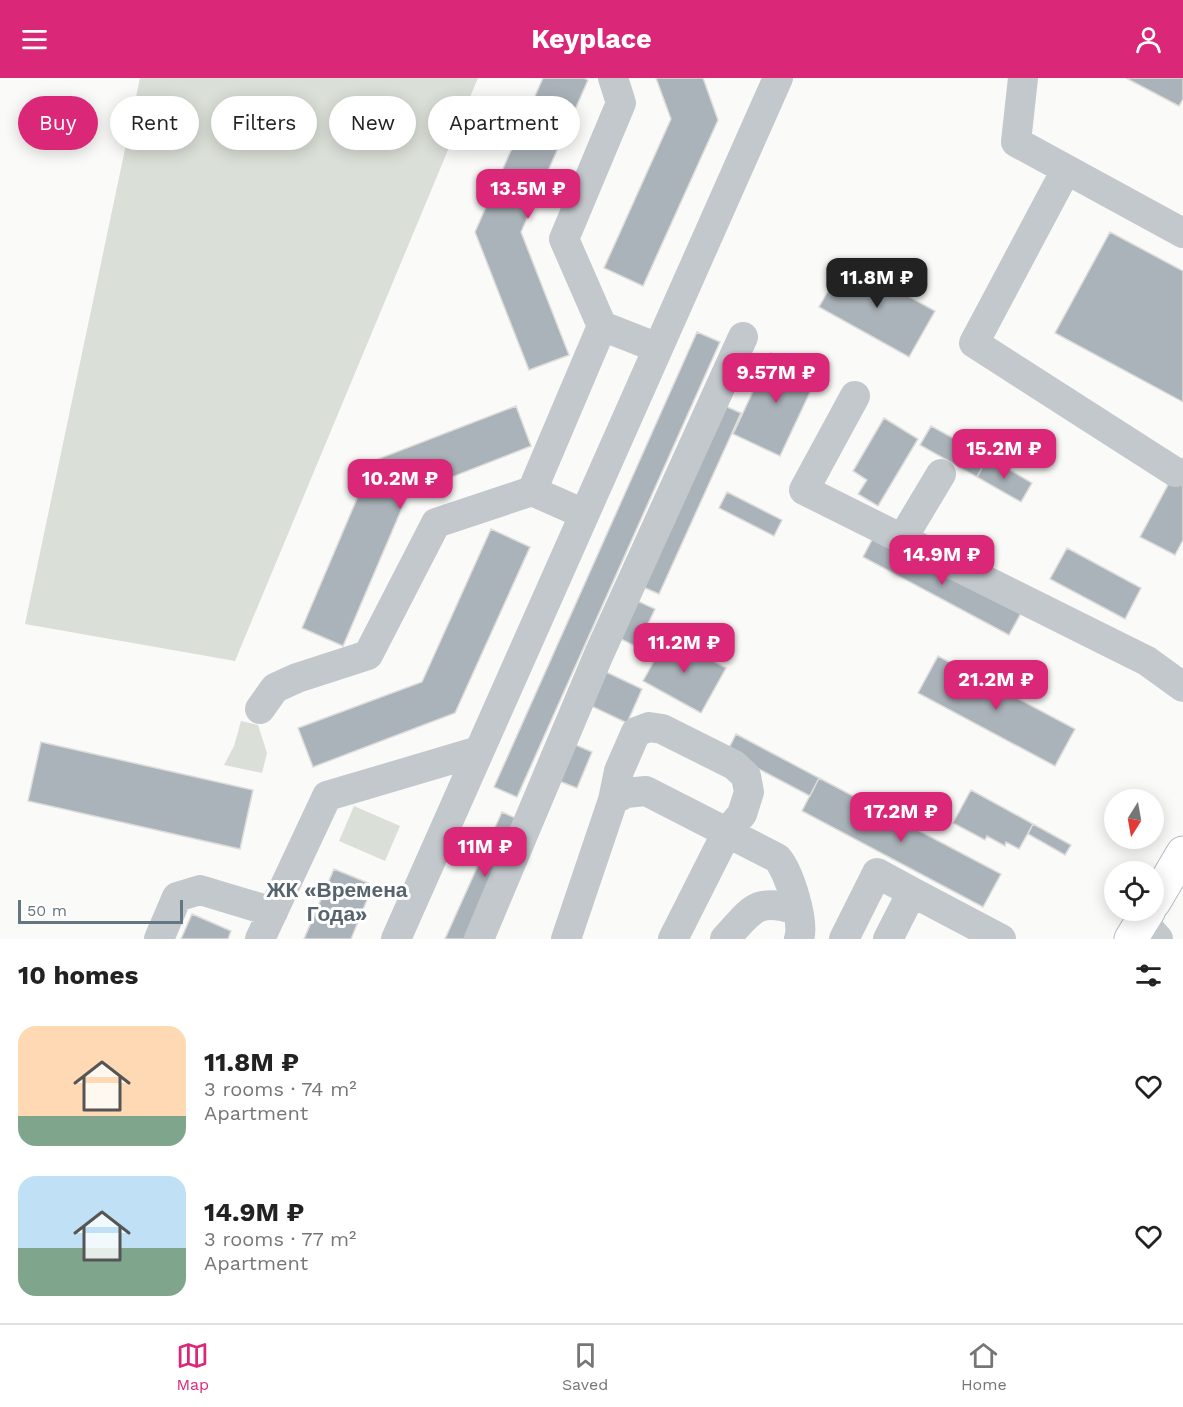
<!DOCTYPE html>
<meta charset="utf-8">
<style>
:root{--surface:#fff;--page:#f6f6f6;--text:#222;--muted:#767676;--line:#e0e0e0;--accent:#db2777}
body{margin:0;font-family:"Work Sans",sans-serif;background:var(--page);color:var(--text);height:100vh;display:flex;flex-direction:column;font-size:22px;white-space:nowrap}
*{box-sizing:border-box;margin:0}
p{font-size:20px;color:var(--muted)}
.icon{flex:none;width:33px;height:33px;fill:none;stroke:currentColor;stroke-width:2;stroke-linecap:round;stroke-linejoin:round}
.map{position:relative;height:861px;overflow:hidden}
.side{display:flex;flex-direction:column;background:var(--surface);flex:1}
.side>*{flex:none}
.top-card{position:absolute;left:18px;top:18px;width:600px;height:54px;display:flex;gap:12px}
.needle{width:39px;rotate:191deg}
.controls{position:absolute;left:1104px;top:711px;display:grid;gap:12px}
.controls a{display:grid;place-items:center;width:60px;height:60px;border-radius:50%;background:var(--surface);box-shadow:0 3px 15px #0003;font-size:30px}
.scale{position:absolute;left:18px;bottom:15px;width:165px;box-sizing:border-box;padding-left:6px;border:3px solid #657683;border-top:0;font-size:16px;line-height:21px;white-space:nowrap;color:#657683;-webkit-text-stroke:4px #fff;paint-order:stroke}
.price{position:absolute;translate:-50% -51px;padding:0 14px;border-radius:12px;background:var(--accent);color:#fff;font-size:20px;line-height:39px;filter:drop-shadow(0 2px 3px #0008)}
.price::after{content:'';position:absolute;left:50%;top:36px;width:18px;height:14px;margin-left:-9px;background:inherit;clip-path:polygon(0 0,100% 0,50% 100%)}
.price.current{background:#222;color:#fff}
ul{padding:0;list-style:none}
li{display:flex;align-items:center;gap:18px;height:150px;padding:0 18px}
li span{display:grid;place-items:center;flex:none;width:168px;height:120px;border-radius:18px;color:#555}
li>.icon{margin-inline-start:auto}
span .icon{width:72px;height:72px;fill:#fffc;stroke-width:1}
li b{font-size:26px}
h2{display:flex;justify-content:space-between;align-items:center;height:72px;padding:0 18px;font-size:26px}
.chip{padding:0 21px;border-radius:27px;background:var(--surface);box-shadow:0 3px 15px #0003;font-size:21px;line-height:54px}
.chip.current{background:var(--accent);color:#fff}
header{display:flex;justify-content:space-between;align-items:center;height:78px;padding:0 18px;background:var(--accent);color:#fff;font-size:27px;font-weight:700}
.tab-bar{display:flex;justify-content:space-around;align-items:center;height:84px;border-top:2px solid var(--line);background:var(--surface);font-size:16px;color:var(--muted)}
.tab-bar a{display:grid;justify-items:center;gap:3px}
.tab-bar .current{color:var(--accent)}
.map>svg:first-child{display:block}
.green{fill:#dadfd7}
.building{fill:#aab3b9;stroke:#dcdcda;stroke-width:1.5}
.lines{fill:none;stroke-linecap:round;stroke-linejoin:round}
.major-casing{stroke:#b5babe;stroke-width:35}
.minor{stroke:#c3c8cc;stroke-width:30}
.major{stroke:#fff;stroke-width:33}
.labels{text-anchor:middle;stroke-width:6;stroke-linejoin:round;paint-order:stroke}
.neighbourhood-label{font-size:21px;font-weight:bold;fill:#57646e;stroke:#fff}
</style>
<header><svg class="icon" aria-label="menu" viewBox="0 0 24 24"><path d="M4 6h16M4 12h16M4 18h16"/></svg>Keyplace<svg class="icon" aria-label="person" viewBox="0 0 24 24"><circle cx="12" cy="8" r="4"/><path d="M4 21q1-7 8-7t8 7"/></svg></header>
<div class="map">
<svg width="1183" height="861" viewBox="0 0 1183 861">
<rect width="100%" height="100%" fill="#fafaf8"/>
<path class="green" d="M140,0H478L235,583L25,546Z
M241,643L258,647L267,675L262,695L224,687L234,668Z
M354,728L400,748L385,783L339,763Z"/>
<path class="building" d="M543,0H584L588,2L521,154L569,277L529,292L475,154Z
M656,0H703L718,42L643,208L604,190L671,41Z
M1126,0H1183V21L1179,28Z
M1110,154L1183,193V324L1055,255Z
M845,183L935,233L909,279L819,229Z
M697,254L720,264L517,719L494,709Z
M771,275L818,297L780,378L733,356Z
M718,325L741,335L659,516L636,506Z
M516,328L531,368L408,416L343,568L302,550L373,383Z
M884,340L918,361L878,428L858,416L867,402L853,393Z
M931,348L988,379L977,399L920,367Z
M988,379L1032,405L1021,424L977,399Z
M1183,379V462L1175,477L1140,459Z
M727,414L782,442L774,458L719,430Z
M491,451L530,469L455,635L313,689L298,650L422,604Z
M874,458L1021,535L1009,557L863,479Z
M1067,470L1141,510L1125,541L1050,501Z
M631,520L655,531L637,569L613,557Z
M668,558L726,590L701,635L643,603Z
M938,578L1075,651L1055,688L918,615Z
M604,593L642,611L627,645L589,627Z
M736,656L819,700L810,718L727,674Z
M41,664L253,712L240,771L28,723Z
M569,664L592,674L577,710L554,701Z
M819,700L1001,796L983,829L802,733Z
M971,712L1033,746L1019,771L1006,764L1005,768L987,758L985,762L953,745Z
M502,734L524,744L471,861H445Z
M1033,746L1071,767L1065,777L1028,756Z
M334,791L373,807L351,861H304Z
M192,836L231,853L228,861H181Z"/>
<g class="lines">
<defs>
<path id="major" d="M1154,824L1183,775
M1131,861L1149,832"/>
</defs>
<use href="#major" class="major-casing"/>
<path class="minor" d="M1023,0L1016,64L1183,155
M1066,92L974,265L1175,394
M602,248L658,270
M855,318L804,412L1147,583L1183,609
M532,413L584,436
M902,461L941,396
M260,631L275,610L297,600L368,577L436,445L532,413L602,248L564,161L621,25L613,0
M613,722L619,693L636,654L649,649L662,651L734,687L746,698L749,714L742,736L727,754L673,861
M912,814L1001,861
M1142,843L1158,861
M159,861L177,819L200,812L273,834
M260,861L327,718L479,673
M396,861L778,0
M479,861L599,576L743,259
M566,861L613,722L626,715L646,713L777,780C789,793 805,844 799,861
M725,861C752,832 755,819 797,832
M844,861L877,795L912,814L888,861"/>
<use href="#major" class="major"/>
</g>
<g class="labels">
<g class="neighbourhood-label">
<text x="337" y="819">ЖК «Времена<tspan x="337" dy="24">Года»</tspan></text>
</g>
</g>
</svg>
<div class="controls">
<a><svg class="needle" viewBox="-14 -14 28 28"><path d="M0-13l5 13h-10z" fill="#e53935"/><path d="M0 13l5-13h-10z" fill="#767676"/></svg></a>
<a><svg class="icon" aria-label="locate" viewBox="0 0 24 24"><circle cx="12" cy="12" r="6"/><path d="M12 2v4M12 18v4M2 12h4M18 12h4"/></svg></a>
</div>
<div class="scale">50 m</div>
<b class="price" style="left:528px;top:142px">13.5M ₽</b>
<b class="price current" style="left:877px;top:231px">11.8M ₽</b>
<b class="price" style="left:776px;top:326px">9.57M ₽</b>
<b class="price" style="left:1004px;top:402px">15.2M ₽</b>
<b class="price" style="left:400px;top:432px">10.2M ₽</b>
<b class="price" style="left:942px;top:508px">14.9M ₽</b>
<b class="price" style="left:684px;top:596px">11.2M ₽</b>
<b class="price" style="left:996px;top:633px">21.2M ₽</b>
<b class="price" style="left:901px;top:765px">17.2M ₽</b>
<b class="price" style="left:485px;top:800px">11M ₽</b>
<div class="top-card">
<a class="chip current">Buy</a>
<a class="chip">Rent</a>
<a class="chip">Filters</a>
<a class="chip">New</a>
<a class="chip">Apartment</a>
</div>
</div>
<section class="side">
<h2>10 homes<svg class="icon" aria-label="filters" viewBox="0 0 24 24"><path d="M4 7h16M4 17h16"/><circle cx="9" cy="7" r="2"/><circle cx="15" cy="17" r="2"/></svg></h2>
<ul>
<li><span style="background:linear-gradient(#ffd9b3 75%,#7fa58c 0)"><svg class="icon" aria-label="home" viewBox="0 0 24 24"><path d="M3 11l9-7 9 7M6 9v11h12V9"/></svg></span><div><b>11.8M ₽</b><p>3 rooms · 74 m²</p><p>Apartment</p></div><svg class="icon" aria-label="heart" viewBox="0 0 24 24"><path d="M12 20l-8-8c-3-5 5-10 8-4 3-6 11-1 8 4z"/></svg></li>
<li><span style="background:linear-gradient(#bfe0f5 60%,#7fa58c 0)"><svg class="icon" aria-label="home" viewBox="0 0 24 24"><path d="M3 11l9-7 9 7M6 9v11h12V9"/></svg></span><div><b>14.9M ₽</b><p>3 rooms · 77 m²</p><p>Apartment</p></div><svg class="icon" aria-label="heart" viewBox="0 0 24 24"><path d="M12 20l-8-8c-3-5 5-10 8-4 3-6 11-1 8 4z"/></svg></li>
</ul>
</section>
<nav class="tab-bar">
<a class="current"><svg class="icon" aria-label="map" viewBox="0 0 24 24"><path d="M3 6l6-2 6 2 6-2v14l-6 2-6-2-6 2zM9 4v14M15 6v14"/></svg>Map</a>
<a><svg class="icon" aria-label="saved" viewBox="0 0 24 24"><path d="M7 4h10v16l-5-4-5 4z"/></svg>Saved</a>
<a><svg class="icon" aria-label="home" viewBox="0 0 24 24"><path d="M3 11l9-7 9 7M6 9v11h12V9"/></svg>Home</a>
</nav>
